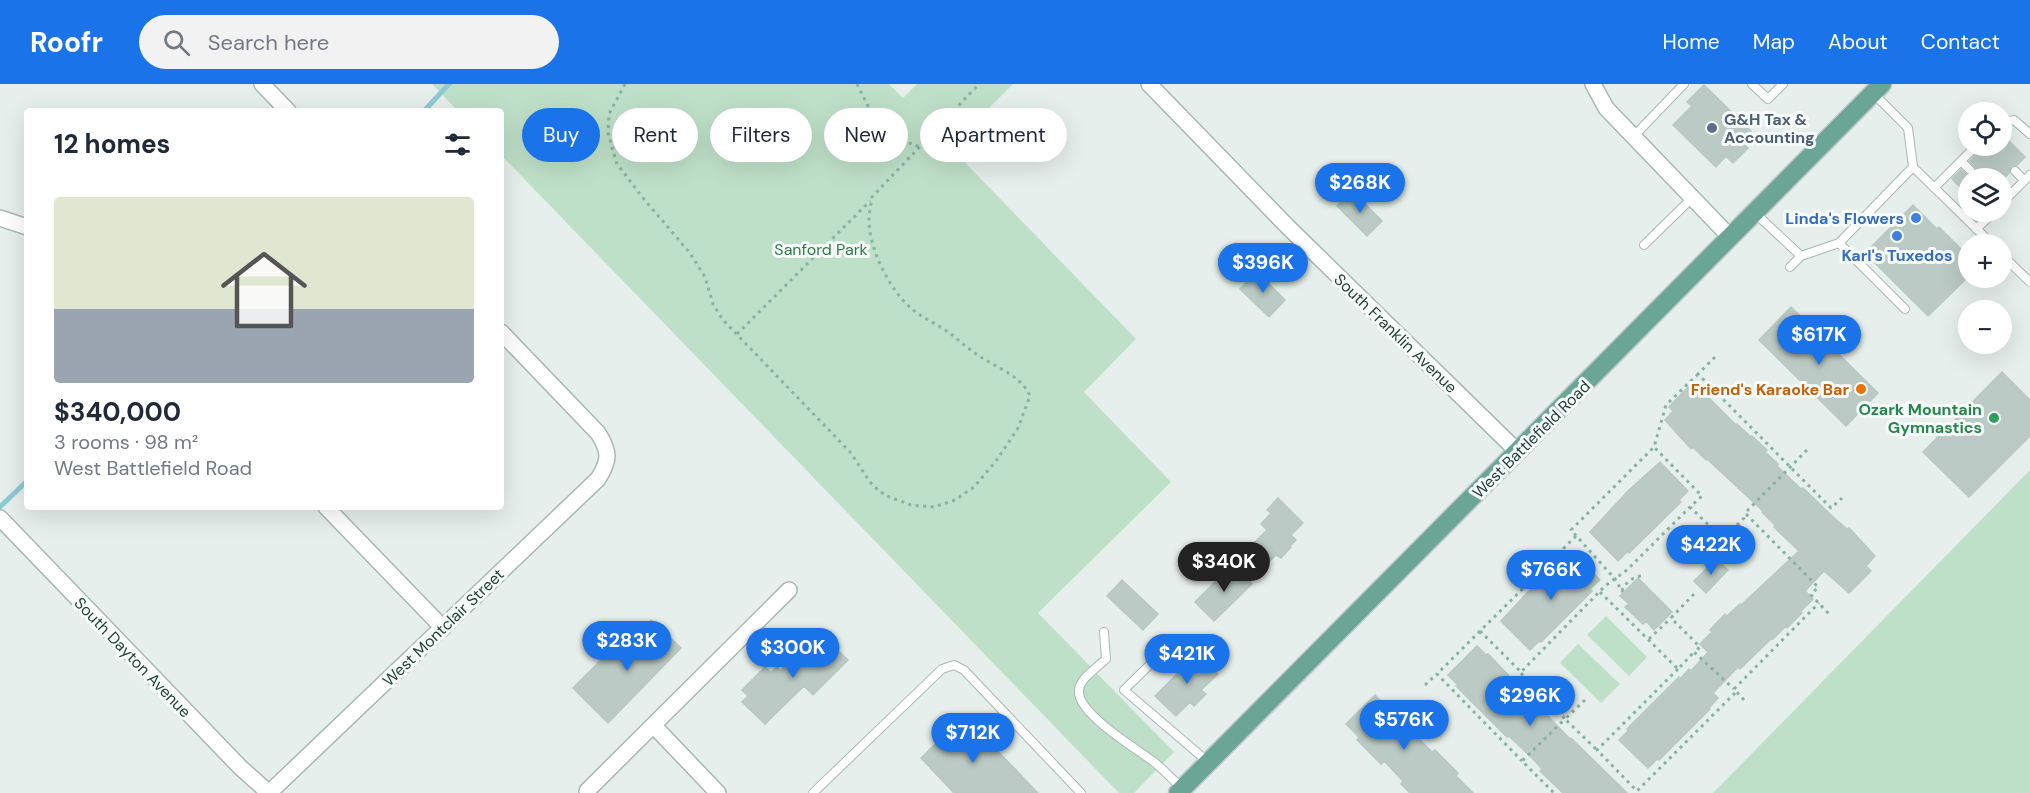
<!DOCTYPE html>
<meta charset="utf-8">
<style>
:root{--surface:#fff;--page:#f2f2f3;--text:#1f2937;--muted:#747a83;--accent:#1a73e8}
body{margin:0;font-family:"DM Sans",sans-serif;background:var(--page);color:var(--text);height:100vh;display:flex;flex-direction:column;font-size:22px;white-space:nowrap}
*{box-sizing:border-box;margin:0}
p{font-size:20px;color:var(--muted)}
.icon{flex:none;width:33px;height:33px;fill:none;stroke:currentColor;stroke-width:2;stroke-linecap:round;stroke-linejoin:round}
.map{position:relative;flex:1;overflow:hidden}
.panel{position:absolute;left:24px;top:24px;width:480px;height:402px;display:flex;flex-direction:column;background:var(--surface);border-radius:6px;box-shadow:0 6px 24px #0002}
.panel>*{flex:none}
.top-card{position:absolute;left:522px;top:24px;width:570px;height:54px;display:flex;gap:12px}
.controls{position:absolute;left:1958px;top:18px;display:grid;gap:12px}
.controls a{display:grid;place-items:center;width:54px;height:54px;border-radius:50%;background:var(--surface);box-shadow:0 6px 24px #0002;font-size:30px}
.price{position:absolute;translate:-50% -51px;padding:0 14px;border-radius:21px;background:var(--accent);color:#fff;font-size:20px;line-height:39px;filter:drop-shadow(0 2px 3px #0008)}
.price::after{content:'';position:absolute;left:50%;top:36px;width:18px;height:14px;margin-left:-9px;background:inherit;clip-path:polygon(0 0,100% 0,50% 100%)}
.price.active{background:#222;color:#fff}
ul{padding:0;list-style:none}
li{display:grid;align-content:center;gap:12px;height:318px;padding:0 30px}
li span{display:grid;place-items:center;height:186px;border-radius:6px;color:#555}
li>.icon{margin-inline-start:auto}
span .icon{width:108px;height:108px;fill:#fffc;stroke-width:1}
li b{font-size:26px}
h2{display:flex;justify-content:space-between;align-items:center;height:72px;padding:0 30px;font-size:26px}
.chip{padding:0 21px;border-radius:27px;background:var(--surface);box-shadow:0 6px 24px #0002;font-size:21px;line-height:54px}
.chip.active{background:var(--accent);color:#fff}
header{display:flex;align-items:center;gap:36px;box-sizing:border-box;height:84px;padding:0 30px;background:var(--accent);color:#fff}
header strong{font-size:28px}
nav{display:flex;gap:33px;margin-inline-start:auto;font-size:21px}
.search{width:420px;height:54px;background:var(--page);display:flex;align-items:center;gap:15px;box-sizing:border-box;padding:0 21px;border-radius:33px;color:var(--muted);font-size:22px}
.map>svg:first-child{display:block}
.green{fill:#bfe0c8}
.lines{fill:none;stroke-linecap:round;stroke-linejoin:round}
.stream{stroke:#8ec9d4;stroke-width:5}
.building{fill:#bbcac4;stroke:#b8c9c2;stroke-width:1.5}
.service-casing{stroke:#a8b8b2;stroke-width:10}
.minor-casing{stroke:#a8b8b2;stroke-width:18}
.primary-casing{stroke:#c2cac8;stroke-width:21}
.path{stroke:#86b3a5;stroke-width:3;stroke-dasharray:3 4.5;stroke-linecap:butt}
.service{stroke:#fff;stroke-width:8}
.minor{stroke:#fff;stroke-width:15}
.primary{stroke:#6aa596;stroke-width:18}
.service-dot{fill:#5c6f8a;stroke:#f7fbf9;stroke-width:2}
.shop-dot{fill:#3f7fe0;stroke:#f7fbf9;stroke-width:2}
.food-dot{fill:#e8710a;stroke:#f7fbf9;stroke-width:2}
.leisure-dot{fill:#2e9e5b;stroke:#f7fbf9;stroke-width:2}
.labels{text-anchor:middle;stroke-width:6;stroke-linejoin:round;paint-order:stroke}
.service-label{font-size:16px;font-weight:bold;fill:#4e5e75;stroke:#f7fbf9;text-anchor:start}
.shop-label{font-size:16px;font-weight:bold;fill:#366cbe;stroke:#f7fbf9;text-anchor:end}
.park-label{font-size:16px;fill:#2d7a4b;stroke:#f7fbf9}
.street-label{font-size:16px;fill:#24423a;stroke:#f7fbf9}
.food-label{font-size:16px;font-weight:bold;fill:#c56008;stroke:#f7fbf9;text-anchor:end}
.leisure-label{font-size:16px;font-weight:bold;fill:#27864d;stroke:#f7fbf9;text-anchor:end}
</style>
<header>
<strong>Roofr</strong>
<div class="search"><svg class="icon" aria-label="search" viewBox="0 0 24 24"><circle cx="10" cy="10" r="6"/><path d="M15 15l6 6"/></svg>Search here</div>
<nav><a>Home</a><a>Map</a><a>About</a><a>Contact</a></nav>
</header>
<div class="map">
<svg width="2030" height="709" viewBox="0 0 2030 709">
<rect width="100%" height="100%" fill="#e6efeb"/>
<path class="green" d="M432,0H889L903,14L917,0H1013L950,63L1136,255L1084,308L1171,398L1038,529L1174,668L1134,709H1119L501,71V27H458Z
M2030,386V709H1713Z
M1606,532L1647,573L1629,592L1587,551Z
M1578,560L1620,600L1601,619L1560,579Z"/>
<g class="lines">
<path class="stream" d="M424,27L449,0
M0,423L27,397"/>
</g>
<path class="building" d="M1704,1L1751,47L1741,57L1748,64L1733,79L1726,72L1716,83L1673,41L1692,22L1687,18Z
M2001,49L2025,73L2017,81L2011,82L2009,89L2004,94H1968V111L1952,95L1961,86L1968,92L1974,91L1976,84L1970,77L1983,64L1989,70L1995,69L1996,62H2001Z
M1352,107L1382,137L1367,152L1337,122Z
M1913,121L1937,145L1939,143L1968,172V193L1928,232L1865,169Z
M1257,188L1285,216L1269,233L1240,205Z
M1791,223L1878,309L1846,342L1759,256Z
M2002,288L2030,316V352L1969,413L1923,368Z
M1691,300L1704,313L1706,311L1736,341L1737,340L1751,353L1752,352L1767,366L1765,368L1778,380L1777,382L1801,405L1803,404L1833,433L1847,445L1849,444L1875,472L1866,482L1871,487L1849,509L1824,487L1805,507L1813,515L1800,528L1802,529L1787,544L1786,542L1773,555L1772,554L1740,585L1738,583L1713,609L1718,614L1709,624L1710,625L1659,676L1657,675L1648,684L1619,656L1628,647L1627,645L1679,593L1680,595L1689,585L1691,587L1708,568L1700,560L1712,548L1710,546L1725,530L1727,532L1740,520L1741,521L1799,467L1774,443L1775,441L1762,428L1763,427L1707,375L1706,376L1693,363L1691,365L1665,336L1673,327L1669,323Z
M1660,378L1688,407L1679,416L1681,418L1629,469L1628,467L1618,477L1590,448L1629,406Z
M1278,414L1303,439L1291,451L1296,456L1290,462L1291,463L1281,474L1276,471L1268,479L1251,462L1267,446L1261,440L1271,429L1267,426Z
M1571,467L1600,496L1590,505L1592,507L1541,558L1539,557L1530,566L1501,537L1540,495Z
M1716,475L1728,486L1706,509L1694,497Z
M1233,480L1252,500L1214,537L1195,518Z
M1638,494L1672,528L1654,546L1646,537L1643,540L1625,523L1629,520L1620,512Z
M1122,496L1158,530L1143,546L1107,512Z
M651,536L681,564L608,639L573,604L607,570L613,576Z
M822,551L848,576L813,611L804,602L765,640L742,618L748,612L742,606L765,583L771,589L777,583L780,587L802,564L806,568Z
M1477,562L1486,571L1488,570L1570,655L1571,654L1627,709H1563L1540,687L1542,685L1533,675L1509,652L1507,653L1456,602L1458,601L1448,591Z
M1198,569L1218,590L1201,606L1206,610L1194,622L1190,618L1176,632L1155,612Z
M1375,611L1388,625L1391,622L1415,647L1413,649L1432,668L1435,666L1458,689L1456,692L1473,709H1410L1401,700L1403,697L1384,677L1381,680L1357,656L1359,653L1346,640Z
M964,632L1038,709H954L921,674Z"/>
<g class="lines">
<defs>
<path id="service" d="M1752,0L1768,15L1783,0
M1873,9L1908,44L1913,83L1992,160
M2001,39L2014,36L2030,50
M1633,53L1684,0
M1989,62L1991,64
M1961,77L1970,86
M2015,87L2024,96
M1934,104L1976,62
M2001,120L2030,91
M1755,129L1801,172
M1976,145L1994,128
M1644,161L1692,114
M2001,170L2030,198
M1790,183L1801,172L1839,159
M1905,225L1839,159L1913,83
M1104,548L1106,575C1098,583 1080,594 1079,606C1076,629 1137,665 1154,678C1164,686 1172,695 1181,703
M1176,555L1124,606L1207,677
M813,709L942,585L954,581L964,586L1081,709"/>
<path id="minor" d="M262,0L288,27
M1149,0L1288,143L1518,368
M1593,0L1606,24L1731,154
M0,134L27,143
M326,423L443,544
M0,434L240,683L269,709L598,395C610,376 610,368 598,349L501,248
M654,642L718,709
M587,707L789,506"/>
<path id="primary" d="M1178,709L1882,0"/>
</defs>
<use href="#service" class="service-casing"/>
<use href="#minor" class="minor-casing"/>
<use href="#primary" class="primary-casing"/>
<path class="path" d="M625,0L609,30L608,49L617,80L643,114L690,169L705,193L713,220L723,236L850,368L870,398L878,406L887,412L911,421L934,423L955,416L974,403L996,377L1018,344L1030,312C1022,293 1000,285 984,275C972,268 962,259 951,250C939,241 924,235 912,225C890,207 869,165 869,136C869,129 871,121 872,113L979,0
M857,0L878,42L890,52L920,63
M737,250L870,117
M1715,273L1698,290L1831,424L1842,414
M1698,290L1666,321L1654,363L1702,412L1690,423L1723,455
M1807,366L1745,429L1818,503L1811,511L1829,530
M1576,452L1480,547L1521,588L1605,502L1627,486L1690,423
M1721,457L1744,434L1745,429
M1641,492C1632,493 1625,499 1622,507L1615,495L1571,446L1654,363
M1600,508L1678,585L1694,568
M1694,510L1671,534L1700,563L1694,568L1734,605
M1480,547L1437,590L1522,677
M1649,555L1671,534
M1678,585L1597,666L1637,707L1736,608
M1521,589L1565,635L1522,677L1554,709
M1425,601L1437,590
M1585,616L1565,635L1597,666
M1744,616L1734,605L1819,519"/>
<use href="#service" class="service"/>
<use href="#minor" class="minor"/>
<use href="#primary" class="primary"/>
</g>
<circle class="service-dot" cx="1712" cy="44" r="6"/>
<g class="shop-dot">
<circle cx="1916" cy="134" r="6"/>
<circle cx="1897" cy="152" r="6"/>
</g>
<circle class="food-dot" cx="1861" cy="305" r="6"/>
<circle class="leisure-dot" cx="1994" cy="334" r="6"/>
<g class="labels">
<g class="service-label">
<text x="1724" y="41">G&amp;H Tax &amp;<tspan x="1724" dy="18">Accounting</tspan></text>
</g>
<g class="shop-label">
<text x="1904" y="140">Linda's Flowers</text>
<text x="1897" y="177" text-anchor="middle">Karl's Tuxedos</text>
</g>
<g class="park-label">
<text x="821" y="171">Sanford Park</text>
</g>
<g class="street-label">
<text transform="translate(1396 249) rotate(44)" y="6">South Franklin Avenue</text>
<text transform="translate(1531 355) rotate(-45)" y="6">West Battlefield Road</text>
<text transform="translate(443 543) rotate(-44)" y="6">West Montclair Street</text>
<text transform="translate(133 573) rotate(46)" y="6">South Dayton Avenue</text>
</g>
<g class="food-label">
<text x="1849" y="311">Friend's Karaoke Bar</text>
</g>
<g class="leisure-label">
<text x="1982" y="331">Ozark Mountain<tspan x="1982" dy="18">Gymnastics</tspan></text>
</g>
</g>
</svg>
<div class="controls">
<a><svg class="icon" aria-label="locate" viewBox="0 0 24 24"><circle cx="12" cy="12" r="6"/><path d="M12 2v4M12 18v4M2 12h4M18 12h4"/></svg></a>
<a><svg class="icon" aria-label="layers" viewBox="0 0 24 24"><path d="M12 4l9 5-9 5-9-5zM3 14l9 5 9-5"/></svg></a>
<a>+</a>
<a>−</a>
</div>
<b class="price" style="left:1360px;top:130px">$268K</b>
<b class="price" style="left:1263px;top:210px">$396K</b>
<b class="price" style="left:1819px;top:282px">$617K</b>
<b class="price" style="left:1711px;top:492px">$422K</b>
<b class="price active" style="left:1224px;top:509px">$340K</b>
<b class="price" style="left:1551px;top:517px">$766K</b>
<b class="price" style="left:627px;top:588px">$283K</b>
<b class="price" style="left:793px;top:595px">$300K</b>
<b class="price" style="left:1187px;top:601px">$421K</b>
<b class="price" style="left:1530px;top:643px">$296K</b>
<b class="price" style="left:1404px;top:667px">$576K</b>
<b class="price" style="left:973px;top:680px">$712K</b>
<div class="top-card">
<a class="chip active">Buy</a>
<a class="chip">Rent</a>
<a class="chip">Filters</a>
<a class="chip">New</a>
<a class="chip">Apartment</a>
</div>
<section class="panel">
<h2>12 homes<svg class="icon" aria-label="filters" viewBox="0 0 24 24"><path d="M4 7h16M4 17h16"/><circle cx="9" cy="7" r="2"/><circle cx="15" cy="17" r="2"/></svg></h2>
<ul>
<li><span style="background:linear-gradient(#dfe7d0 60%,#9aa5b1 0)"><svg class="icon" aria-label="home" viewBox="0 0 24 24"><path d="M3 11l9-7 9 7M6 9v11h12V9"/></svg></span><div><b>$340,000</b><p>3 rooms · 98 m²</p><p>West Battlefield Road</p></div></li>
</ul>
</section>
</div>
